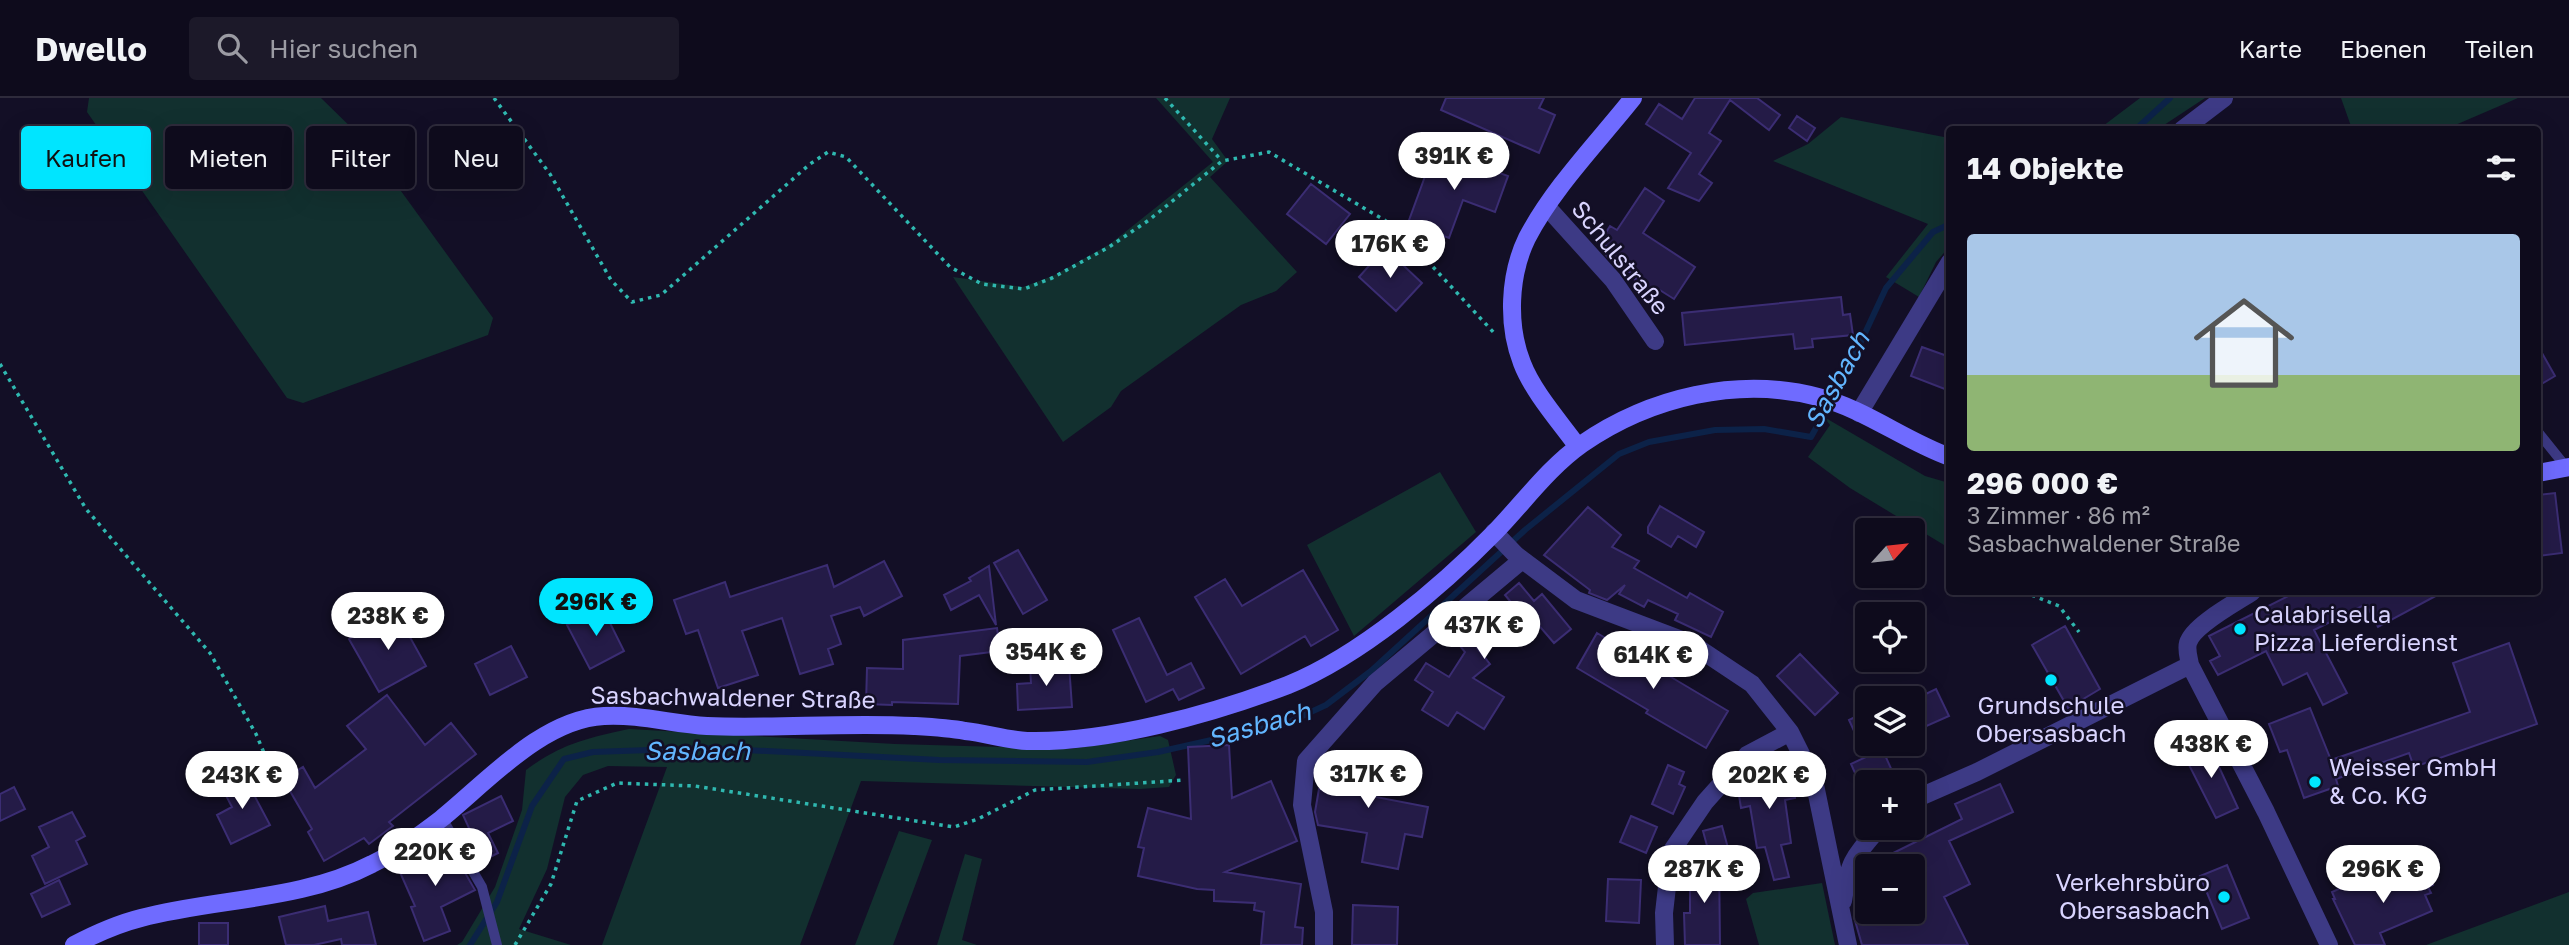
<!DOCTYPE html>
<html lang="de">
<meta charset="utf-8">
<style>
:root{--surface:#0e0b1c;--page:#1c1929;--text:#f1f3f6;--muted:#9b9ba3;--line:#2e2b3b;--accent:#00e5ff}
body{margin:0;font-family:"Golos Text",sans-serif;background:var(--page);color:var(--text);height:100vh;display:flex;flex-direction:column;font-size:26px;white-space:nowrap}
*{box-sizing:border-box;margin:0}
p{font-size:23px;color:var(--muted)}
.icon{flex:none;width:38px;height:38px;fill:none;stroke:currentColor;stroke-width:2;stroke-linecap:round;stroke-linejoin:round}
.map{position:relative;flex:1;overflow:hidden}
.details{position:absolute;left:1946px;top:28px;width:595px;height:469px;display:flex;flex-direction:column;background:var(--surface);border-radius:7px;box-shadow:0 7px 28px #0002,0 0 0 2px var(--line)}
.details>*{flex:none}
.top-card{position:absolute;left:21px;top:28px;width:665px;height:63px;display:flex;gap:14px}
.needle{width:46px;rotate:63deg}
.buttons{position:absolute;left:1855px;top:420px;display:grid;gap:14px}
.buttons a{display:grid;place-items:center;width:70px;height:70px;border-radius:7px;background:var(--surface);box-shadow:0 7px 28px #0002,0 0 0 2px var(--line);font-size:35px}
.price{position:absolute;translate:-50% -60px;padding:0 16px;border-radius:24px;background:#fff;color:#222;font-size:23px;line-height:46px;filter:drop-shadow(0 2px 4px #0008)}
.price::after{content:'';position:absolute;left:50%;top:42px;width:21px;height:16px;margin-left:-10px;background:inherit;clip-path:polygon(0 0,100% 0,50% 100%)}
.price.selected{background:var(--accent);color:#111}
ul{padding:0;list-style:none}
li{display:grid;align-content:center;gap:14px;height:371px;padding:0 21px}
li span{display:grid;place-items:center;height:217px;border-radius:7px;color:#555}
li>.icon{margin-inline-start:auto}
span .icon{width:126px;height:126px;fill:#fffc;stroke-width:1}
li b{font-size:30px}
h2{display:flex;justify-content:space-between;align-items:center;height:84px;padding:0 21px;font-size:30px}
.chip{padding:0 24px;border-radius:7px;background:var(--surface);box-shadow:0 7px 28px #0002,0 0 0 2px var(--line);font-size:24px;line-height:63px}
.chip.selected{background:var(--accent);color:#111}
header{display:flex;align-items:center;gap:42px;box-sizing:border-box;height:98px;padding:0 35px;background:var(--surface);border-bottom:2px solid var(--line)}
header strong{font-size:33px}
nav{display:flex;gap:38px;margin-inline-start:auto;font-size:24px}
.search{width:490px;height:63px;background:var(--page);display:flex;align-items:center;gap:18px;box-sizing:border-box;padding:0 24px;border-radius:7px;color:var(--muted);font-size:26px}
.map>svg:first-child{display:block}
.green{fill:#12302f}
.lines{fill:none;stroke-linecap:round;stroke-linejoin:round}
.stream{stroke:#0c2248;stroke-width:6}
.building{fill:#241b47;stroke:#3b2d73;stroke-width:2}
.path{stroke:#2fb8b0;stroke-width:3.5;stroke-dasharray:3.5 5;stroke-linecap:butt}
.lane{stroke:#3d3a85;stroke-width:10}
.street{stroke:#3d3a85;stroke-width:18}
.secondary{stroke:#6f6bff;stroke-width:18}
.poi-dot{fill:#00e5ff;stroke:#130f26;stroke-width:2.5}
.labels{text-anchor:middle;stroke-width:5;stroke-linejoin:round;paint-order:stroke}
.street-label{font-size:24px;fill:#d9d4ff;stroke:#130f26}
.poi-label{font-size:24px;fill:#d9d4ff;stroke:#130f26;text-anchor:start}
.water-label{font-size:26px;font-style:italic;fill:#62b6ff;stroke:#130f26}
</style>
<header>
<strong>Dwello</strong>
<div class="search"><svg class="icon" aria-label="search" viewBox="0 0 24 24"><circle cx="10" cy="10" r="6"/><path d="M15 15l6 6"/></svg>Hier suchen</div>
<nav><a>Karte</a><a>Ebenen</a><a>Teilen</a></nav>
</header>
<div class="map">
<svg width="2569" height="847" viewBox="0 0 2569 847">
<rect width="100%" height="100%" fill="#130f26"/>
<path class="green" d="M89,0H321L364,42L493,220L488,237L303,305L287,300L87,14Z
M1156,0H1230L1212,41L1228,63L1210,79L1297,174L1276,193L1241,207L1121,293L1111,309L1063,344L953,179L1023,189L1055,177L1110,146L1213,64Z
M2140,0H2205L2158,31H2099Z
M2341,0H2518L2446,31H2352Z
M1841,19L1949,40V149L1936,164L1919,199L1886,179L1928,126L1773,63L1808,46Z
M1824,319L1925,378L1949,385V450L1850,390L1808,359L1830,327Z
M1440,374L1476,434L1354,538L1307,447Z
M629,631L895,646L1070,651L1160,638L1168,642L1176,677L1169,689L1140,691L861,683L800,847H602L667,669L608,668L583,677L565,699L547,771L519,831L571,847H457L462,844L495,789L522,712L526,672C561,646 587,640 629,631Z
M899,733L932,742L893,847H855Z
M965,756L982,761L962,842L977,847H937Z
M1822,785L1835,847H1759L1746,801L1753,795Z
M2569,794V847H2426Z"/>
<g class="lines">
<path class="stream" d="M2135,32L2170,0
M470,847L497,804L532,708L564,661L593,654L707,650L939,662L1087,664L1158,654L1287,625L1326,607L1371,573L1525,432L1619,356L1649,344L1715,332L1764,331L1811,339L1845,278L1886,190L1933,134L1950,126"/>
</g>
<path class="building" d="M1446,0H1544L1539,10L1555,17L1539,55L1441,12Z
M1695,0H1757L1780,17L1769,32L1730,2L1709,35L1721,43L1699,76L1712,85L1699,103L1668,90L1691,55L1646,26L1659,6L1682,21Z
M1797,18L1815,30L1807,43L1789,30Z
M1435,51L1508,78L1495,114L1463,102L1449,140L1408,125Z
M1311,86L1350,116L1326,146L1287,116Z
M1645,90L1664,103L1643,135L1695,169L1674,201L1655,189L1652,193L1635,182L1637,179L1609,161L1606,157L1611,151L1600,144L1610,128L1617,132Z
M1385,150L1422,185L1396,213L1359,179Z
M1841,199L1843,217L1850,216L1853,237L1812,241L1813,249L1795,251L1793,236L1685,247L1682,215Z
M2538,248L2555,278L2538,288Z
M1922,249L1950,259V293L1911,278Z
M2555,395L2562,455L2538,458V397Z
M1660,408L1704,434L1696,449L1678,438L1671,449L1648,435V429Z
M1588,409L1621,437L1612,449L1639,463L1634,470L1687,500L1690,495L1723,514L1711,539L1675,522L1678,516L1648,502L1644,509L1619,496L1625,487L1607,502L1589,495L1590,492L1544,457Z
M1018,452L1047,502L1023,516L994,465Z
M884,463L902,498L864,518L860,509L831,518L841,546L828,551L833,566L800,576L782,520L742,533L758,577L718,590L698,532L686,536L674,502L725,484L730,499L827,467L834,489Z
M989,468L996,527L979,497L951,512L944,497L971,483L969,480Z
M1303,472L1338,532L1311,548L1305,538L1241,576L1195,499L1225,481L1242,508Z
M1519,485L1534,503L1542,496L1571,531L1554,545L1536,524L1527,531L1516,518L1477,550L1490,566L1473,580L1504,599L1484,631L1457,614L1448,628L1422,612L1433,594L1415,582L1426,565L1449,579L1465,554L1452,538L1463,529L1470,537L1510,503L1505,497Z
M2296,494H2443L2378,529L2366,506L2314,532L2347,595L2323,607L2307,575L2283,587L2266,553L2218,577L2210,563L2220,558L2209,538Z
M602,509L624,553L590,571L567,527Z
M396,514L426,568L379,594L349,541Z
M1139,520L1167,577L1191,565L1204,590L1179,602L1173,591L1146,604L1113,532Z
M2065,528L2100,591L2068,610L2032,547Z
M997,530L1000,553L960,558L958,606L892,604V607L866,606L867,570L903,571V542Z
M1597,535L1728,613L1706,650L1646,615L1648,612L1577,570Z
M2509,545L2537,626L2414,669L2409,655L2336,681L2338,688L2304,700L2287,652L2280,654L2269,626L2310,610L2331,662L2470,614L2453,565Z
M511,548L527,579L490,597L475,566Z
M1800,556L1838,595L1815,617L1777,578Z
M1069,566L1072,609L1018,612L1017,586L1031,585L1030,568Z
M1936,591L1949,618L1913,634V602Z
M387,597L425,647L451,625L476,656L389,724L393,728L369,746L364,740L324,763L308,734L312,731L283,681L303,669L315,690L366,651L347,628Z
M1867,613V646H1880L1897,684H1859L1851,666L1866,659L1849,622Z
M2208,645L2238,710L2216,720L2184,657Z
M1229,647L1232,700L1271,683L1297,743L1225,774L1301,786L1295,829L1303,830L1302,847H1261L1264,814L1254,812L1255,805L1214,803V792L1197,791L1138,778L1144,750L1138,749L1148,710L1191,721L1188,649Z
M1335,653L1385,667L1376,699L1428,709L1422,739L1405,736L1398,771L1362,764L1367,735L1318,727L1315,714L1319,691L1325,692Z
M1789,665L1795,700L1785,702L1791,745L1781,747L1789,779L1774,782L1765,749L1757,750L1750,708L1741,710L1737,685L1749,672Z
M1668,667L1684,674L1679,686L1685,689L1673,716L1652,706Z
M243,676L270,727L231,746L217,717L232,709L221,688Z
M2000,686L2013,714L1949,743L1970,786L1944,799L1968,847H1862L1854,819L1864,814H1913V768H1867L1962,721L1955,706Z
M14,689L25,711L0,723V696Z
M501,698L513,723L488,735L498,755L477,766L460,735L469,730L463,717Z
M72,714L85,738L76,743L87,766L45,786L32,758L49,749L39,729Z
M1631,718L1657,729L1646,755L1620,744Z
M1722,728L1728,750L1709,755L1703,733Z
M446,742L475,792L441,809L450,833L424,843L411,809L415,808L399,772L430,758L427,752Z
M1689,761H1719L1720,847H1685L1684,815H1690V783L1714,784L1690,774Z
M1867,765V809L1857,788L1861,774Z
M2227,767L2249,820L2222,831L2200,778Z
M2420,767L2423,774L2427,773L2433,787L2428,789L2431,795L2425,797L2432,813L2380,835L2385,847H2355L2333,801H2335L2332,794L2368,778L2373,788Z
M1608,781L1641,782L1639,825L1606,823Z
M59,782L70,806L42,819L31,796Z
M1353,807L1398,809L1397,847H1352Z
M325,808L328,823L368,814L376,847H342L341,841L314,847H286L279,819Z
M199,825H228V847H199Z"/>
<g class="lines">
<path class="path" d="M494,0L550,76L611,182L632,204L661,197L810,66L828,54L846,59L950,169L982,186L1024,191L1052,180L1109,149L1149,122L1222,63L1269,54L1396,129L1496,237
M1165,0L1222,63
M0,266L86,411L210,555L256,636L281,695
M2024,494L2059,508L2079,534
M515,847L551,786L577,703L617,685L695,688L954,729L978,721L1035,692L1185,682"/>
<path class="lane" d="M2538,334L2566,369
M442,720L482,789L497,847"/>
<path class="street" d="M2182,32L2224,0
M1547,109L1613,182L1655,243
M1859,315L1950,164
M1494,434L1516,457L1576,502L1692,546L1752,586L1790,634L1814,682L1848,847
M2252,494C2237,504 2193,527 2188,545C2186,552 2189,560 2190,567L2266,714L2329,847
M1913,702L1977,674L2190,567
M1843,803C1849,763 1853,760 1879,730
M1324,847V814L1302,707L1306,663L1375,585L1522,462
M1665,847L1664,815L1671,754L1705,704L1747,657L1790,634"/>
<path class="secondary" d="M1578,349C1560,324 1533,294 1522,265C1507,227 1509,177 1527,140C1553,90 1598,44 1633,0
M2538,375L2569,369
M74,847C95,836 117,826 141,820C216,800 301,803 372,766C397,754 419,738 441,721C487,684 542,621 604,618C639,616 673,626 707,628C776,631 845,624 914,628C931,629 949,630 965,633C986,635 1006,642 1027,643C1108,645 1212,616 1288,587C1360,558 1441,489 1495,434C1524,404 1548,370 1582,346C1650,299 1738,278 1818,299C1865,311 1905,343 1950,359"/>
</g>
<g class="poi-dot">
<circle cx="2240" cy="531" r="7"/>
<circle cx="2051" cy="582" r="7"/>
<circle cx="2315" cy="684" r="7"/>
<circle cx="2224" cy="799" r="7"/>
</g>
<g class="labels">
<g class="street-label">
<text transform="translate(1620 160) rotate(51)" y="8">Schulstraße</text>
<text transform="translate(733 600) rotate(1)" y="8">Sasbachwaldener Straße</text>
</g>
<g class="poi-label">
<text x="2254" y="525">Calabrisella<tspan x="2254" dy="28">Pizza Lieferdienst</tspan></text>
<text x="2051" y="616" text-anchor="middle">Grundschule<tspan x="2051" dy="28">Obersasbach</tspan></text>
<text x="2329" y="678">Weisser GmbH<tspan x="2329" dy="28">&amp; Co. KG</tspan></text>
<text x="2210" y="793" text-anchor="end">Verkehrsbüro<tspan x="2210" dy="28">Obersasbach</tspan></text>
</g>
<g class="water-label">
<text transform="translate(1837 282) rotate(-61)" y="9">Sasbach</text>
<text transform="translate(1259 627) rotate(-16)" y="9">Sasbach</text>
<text x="697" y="662">Sasbach</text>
</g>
</g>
</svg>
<div class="buttons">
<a><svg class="needle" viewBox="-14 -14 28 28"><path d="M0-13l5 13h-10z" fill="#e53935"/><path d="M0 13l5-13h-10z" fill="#9b9ba3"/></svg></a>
<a><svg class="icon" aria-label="locate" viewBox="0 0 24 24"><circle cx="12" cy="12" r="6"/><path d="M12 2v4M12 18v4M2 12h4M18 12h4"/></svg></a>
<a><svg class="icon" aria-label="layers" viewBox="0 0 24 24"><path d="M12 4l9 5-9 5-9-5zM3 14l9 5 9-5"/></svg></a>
<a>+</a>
<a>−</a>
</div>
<b class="price" style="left:1454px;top:94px">391K €</b>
<b class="price" style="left:1390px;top:182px">176K €</b>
<b class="price selected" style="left:596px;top:540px">296K €</b>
<b class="price" style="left:388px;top:554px">238K €</b>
<b class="price" style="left:1484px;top:563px">437K €</b>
<b class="price" style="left:1046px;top:590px">354K €</b>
<b class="price" style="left:1653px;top:593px">614K €</b>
<b class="price" style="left:2211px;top:682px">438K €</b>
<b class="price" style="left:1368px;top:712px">317K €</b>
<b class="price" style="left:242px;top:713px">243K €</b>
<b class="price" style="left:1769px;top:713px">202K €</b>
<b class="price" style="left:435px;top:790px">220K €</b>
<b class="price" style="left:1704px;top:807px">287K €</b>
<b class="price" style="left:2383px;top:807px">296K €</b>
<div class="top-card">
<a class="chip selected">Kaufen</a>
<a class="chip">Mieten</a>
<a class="chip">Filter</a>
<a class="chip">Neu</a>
</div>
<section class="details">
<h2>14 Objekte<svg class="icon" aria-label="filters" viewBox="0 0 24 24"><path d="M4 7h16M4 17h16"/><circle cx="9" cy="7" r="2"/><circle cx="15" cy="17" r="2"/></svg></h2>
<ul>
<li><span style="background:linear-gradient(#a9c7e8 65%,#8fb573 0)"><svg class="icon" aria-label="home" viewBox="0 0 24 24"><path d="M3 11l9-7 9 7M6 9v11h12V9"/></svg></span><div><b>296 000 €</b><p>3 Zimmer · 86 m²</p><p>Sasbachwaldener Straße</p></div></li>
</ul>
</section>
</div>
